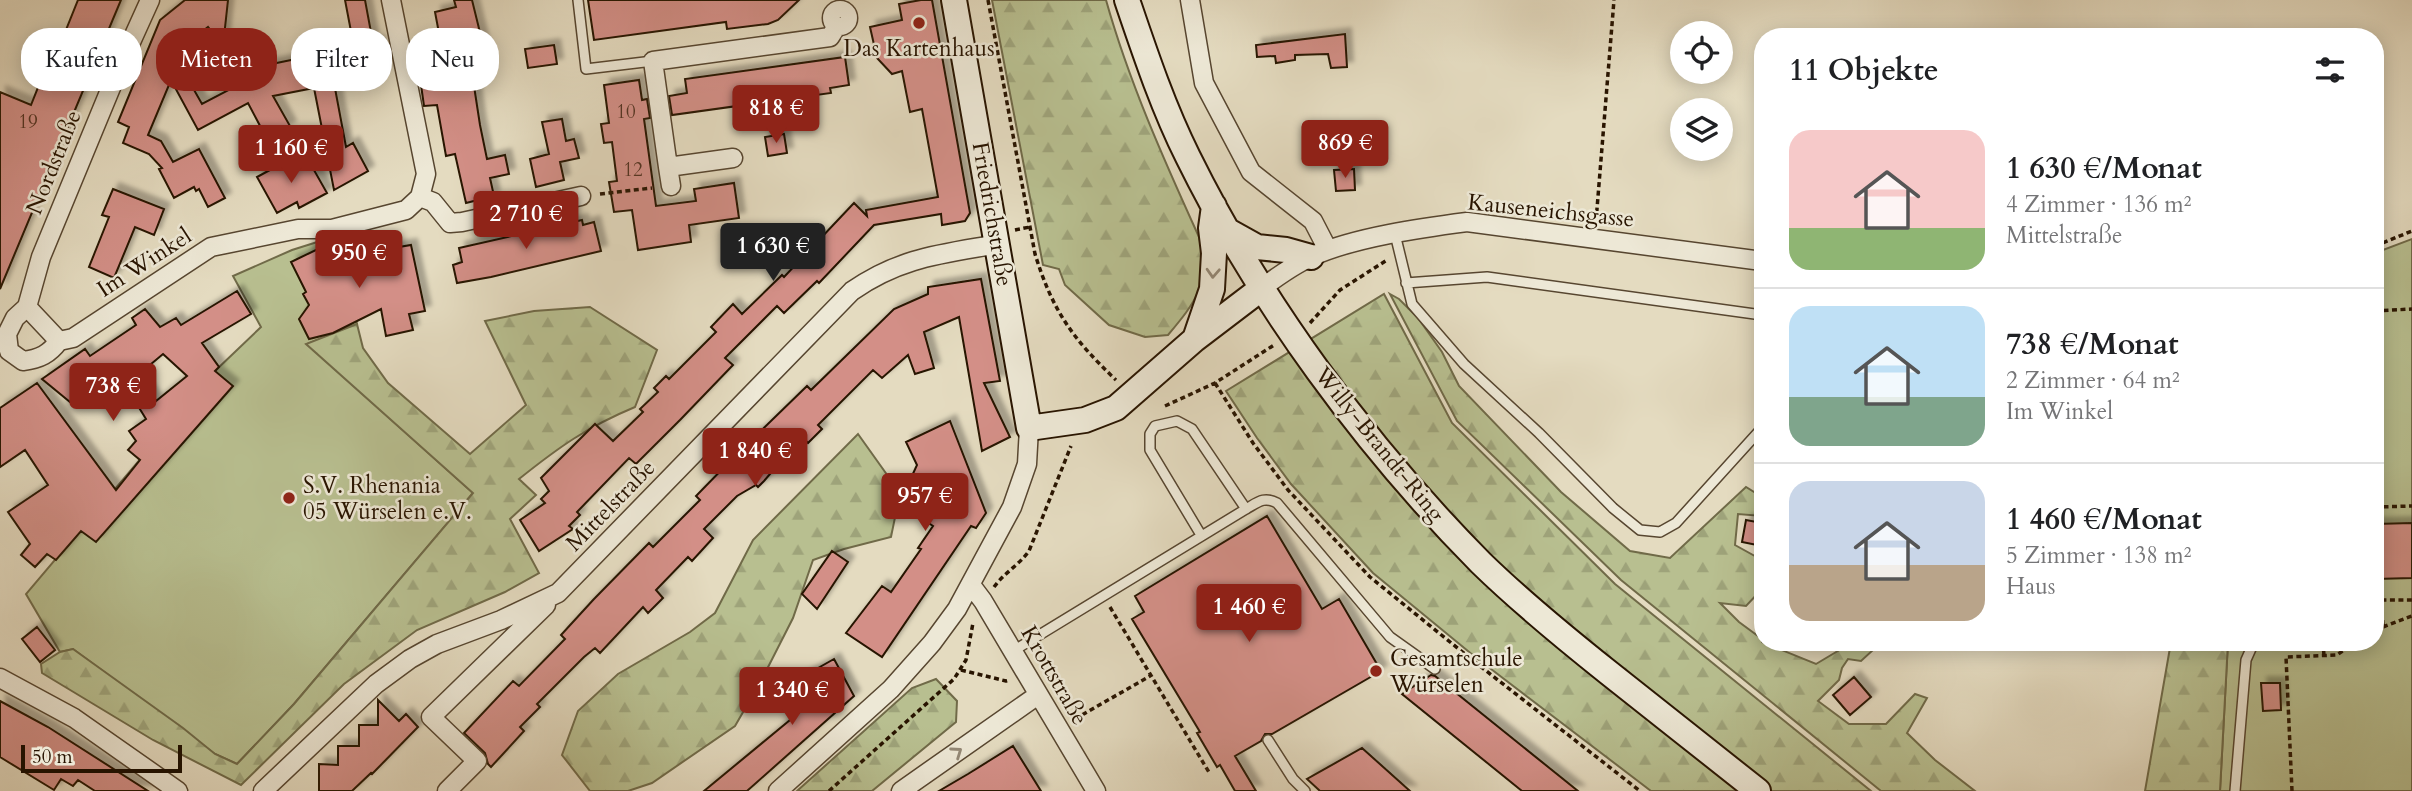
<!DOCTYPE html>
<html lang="de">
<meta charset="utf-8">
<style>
:root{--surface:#fff;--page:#f6f6f6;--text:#202124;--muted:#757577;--line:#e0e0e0;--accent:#8f2418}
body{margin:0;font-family:Cardo,serif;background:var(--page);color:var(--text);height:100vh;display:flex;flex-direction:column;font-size:26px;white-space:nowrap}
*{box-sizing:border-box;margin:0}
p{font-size:23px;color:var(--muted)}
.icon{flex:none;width:38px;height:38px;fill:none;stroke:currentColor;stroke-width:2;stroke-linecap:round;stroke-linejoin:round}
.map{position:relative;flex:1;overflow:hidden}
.sheet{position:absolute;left:1754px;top:28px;width:630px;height:623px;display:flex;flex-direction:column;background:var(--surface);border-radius:28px;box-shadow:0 4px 18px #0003}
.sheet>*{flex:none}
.guide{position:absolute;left:21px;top:28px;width:665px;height:63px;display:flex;gap:14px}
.fabs{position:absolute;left:1670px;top:21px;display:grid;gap:14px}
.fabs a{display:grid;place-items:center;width:63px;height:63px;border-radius:50%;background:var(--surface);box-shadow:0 4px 18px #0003;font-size:35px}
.scale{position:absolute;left:21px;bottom:18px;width:161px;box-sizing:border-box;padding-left:7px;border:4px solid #281400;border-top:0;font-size:19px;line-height:24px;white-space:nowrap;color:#281400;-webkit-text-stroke:5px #ede8d6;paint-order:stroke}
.price{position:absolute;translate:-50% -60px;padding:0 16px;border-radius:7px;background:var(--accent);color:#fff;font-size:23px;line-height:46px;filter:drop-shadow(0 2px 4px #0008)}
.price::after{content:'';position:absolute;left:50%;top:42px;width:21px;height:16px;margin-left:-10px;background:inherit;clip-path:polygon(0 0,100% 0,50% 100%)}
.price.active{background:#222;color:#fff}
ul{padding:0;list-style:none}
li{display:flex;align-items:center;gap:21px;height:175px;padding:0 35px}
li+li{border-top:2px solid var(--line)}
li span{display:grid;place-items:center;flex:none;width:196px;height:140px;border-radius:21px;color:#555}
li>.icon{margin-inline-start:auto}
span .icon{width:84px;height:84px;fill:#fffc;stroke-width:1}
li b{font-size:30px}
h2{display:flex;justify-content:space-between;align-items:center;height:84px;padding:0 35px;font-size:30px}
.pill{padding:0 24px;border-radius:28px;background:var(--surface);box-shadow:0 4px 18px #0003;font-size:24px;line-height:63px}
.pill.active{background:var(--accent);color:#fff}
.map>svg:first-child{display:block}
.grass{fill:#b8bf90;stroke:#706a48;stroke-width:2}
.forest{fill:url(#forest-firs);stroke:#706a48;stroke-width:2}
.building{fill:#d38f87;stroke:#281400;stroke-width:2;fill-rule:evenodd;filter:url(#shadow)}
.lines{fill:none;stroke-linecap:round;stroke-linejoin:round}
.lane-casing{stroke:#574630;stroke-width:12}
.street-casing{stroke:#574630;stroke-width:21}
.secondary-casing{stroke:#281400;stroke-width:28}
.path{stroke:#281400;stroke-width:3.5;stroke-dasharray:5 3.5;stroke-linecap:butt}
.lane{stroke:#ede8d6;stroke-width:9}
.street{stroke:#ede8d6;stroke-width:18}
.secondary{stroke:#ede8d6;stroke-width:24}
.oneway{stroke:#948976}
.poi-dot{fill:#8f2418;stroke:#ede8d6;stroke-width:2.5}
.labels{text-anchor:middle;stroke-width:5;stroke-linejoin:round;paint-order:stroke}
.number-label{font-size:19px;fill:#533322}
.poi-label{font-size:23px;fill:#281400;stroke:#ede8d6;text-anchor:start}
.street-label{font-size:23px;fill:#281400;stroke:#ede8d6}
</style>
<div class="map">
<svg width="2412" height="791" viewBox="0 0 2412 791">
<defs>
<pattern id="forest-firs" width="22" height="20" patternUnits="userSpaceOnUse" patternTransform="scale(1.75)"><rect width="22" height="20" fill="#b8bf90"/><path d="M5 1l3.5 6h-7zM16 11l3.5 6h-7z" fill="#9ea37a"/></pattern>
<filter id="shadow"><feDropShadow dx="6" dy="-6" stdDeviation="2" flood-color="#0004"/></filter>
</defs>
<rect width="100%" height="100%" fill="#e4dbc0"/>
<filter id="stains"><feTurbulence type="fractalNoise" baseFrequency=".00286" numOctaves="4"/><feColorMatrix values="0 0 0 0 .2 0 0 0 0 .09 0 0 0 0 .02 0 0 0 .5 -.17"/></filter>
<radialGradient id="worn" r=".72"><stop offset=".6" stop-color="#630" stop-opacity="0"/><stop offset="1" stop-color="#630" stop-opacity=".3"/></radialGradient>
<path class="grass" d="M333,237L357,324L307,344L473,493L294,704L237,764L215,754L73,649L60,652L26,594L215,371L261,327L233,276L292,250Z
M2412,239V791H2220L2228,642H2375V253Z"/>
<path class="forest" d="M992,0H1106C1129,82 1164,160 1199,237C1212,282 1195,303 1168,335L1145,337L1109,325L1065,285L1059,269L1043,265Z
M1384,294L1452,423L1615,584L1871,791H1651L1474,656L1373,573L1291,484L1257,438L1226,391Z
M1390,294L1399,299L1418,318L1442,352L1459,386L1561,492L1630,551L1670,558L1746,487L1762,497V516L1738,514L1735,545L1762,560V589L1746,606L1720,603L1739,622L1762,639V642L1816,664L1853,642H1866L1873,650L1861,661L1848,659L1842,668L1839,680L1818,701L1849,724H1886L1915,694L1927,698L1907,733L1935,760L1975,791H1881L1621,580L1457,421Z
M590,307L657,350L635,407C587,427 559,447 519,479L536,495L510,519L539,573L505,592L417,630L344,684L241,785L153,740L42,673L41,664L60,652L73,649L183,728L215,754L237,764L294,704L473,493L306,344L357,324L363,348L388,383L470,454L526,405L485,321L534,311Z
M858,434L900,493L891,537L844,549L813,560L793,618L761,681L735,726L652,783L628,791H590L562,755L578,711L618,674L690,632L715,613L753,540Z
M2171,642H2228L2220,791H2145Z
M936,679L957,701L956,722L872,791H797L912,688Z"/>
<path class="building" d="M78,0H121L0,289V92L31,105L41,80L45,82Z
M185,0H228L223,46L208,27L183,47L177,60L202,104L261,73L259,69L267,65L354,47L345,0H365L373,43L379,42L385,73L334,83L346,147L353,143L368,171L334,190L314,88L273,96L290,126L267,139L248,103L198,130L171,80L148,135L161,141L173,162L199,149L225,198L208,207L199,189L196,191L194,187L174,198L159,169L162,168L149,154L123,143L129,127L118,122L160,20Z
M454,0H472L486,57L470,60L480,125L487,159L505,155L509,174L490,178L494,196L466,203L455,154L446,156L437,105L424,106L421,85L448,81L435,12L456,7Z
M588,0H799L778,20L768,24L727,29L726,22L594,40Z
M921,0H932L970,213L965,221L942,225L941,214L874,225L819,283L817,281L784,313L777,306L725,358L733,365L680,420L636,464L629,458L577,512L580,515L569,526L573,529L539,551L520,520L545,503L541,499L549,491L541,478L595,424L613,441L643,412L640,409L658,392L654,388L666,376L669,379L716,332L711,327L733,304L742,314L782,275L784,277L854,203L867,216L866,210L938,197L922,109L910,112L902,71L892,74L877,58L870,27L902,20L899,4Z
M1345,34L1347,67L1331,68L1328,54L1295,55V60L1276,63L1275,56L1257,57L1256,45Z
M554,45L557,64L528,68L525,49Z
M845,57L849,85L830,88L831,93L672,115L669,96L687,93L685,79Z
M639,80L642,100L647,99L650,118L644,119L656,206L696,201L694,189L734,183L739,218L689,225L691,242L638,250L632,210L614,212L609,182L617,181L612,142L604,143L601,124L609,123L604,85Z
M562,119L566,141L574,139L579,158L560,162L564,180L536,187L530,159L549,154L542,122Z
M784,134L787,153L768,156L765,137Z
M292,158L298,169L310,163L327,193L299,208L297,202L277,213L257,177Z
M1354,169L1355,190L1336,191L1334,170Z
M113,189L164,209L154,235L135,227L114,278L89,267L109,217L102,215Z
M582,220L583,225L594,222L601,251L491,277L457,283L453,265L462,262L459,248Z
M411,245L425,311L409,314L413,330L386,336L381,309L333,333L309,339L299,319L309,305L303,294L306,292L291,262L322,247L328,259Z
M981,279L1000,381L984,383L1010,437L982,451L959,317L924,332L934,368L915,374L908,355L882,378L873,370L818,425L822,429L808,443L799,434L765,469L770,474L764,481L758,487L756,485L737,496L704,529L713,538L692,561L688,557L656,590L663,598L648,613L643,607L600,653L595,648L584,657L537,704L540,707L520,727L524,731L491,767L488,764L485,753L464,733L513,681L519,686L565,639L561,635L594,599L649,543L653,547L700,500L696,496L737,454L807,386L811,390L894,309L928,294V287Z
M237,291L251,314L202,343L219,367L215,371L233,386L96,542L81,531L56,560L47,554L35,567L21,555L30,544L8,512L48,485L25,450L0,467V408L37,383L116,490L140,460L128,450L136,441L129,431L146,419L138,406L125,388L100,405L93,395L76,407L42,379L85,349L90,356L136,325L132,318L145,309L160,327L176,318L181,325ZM163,354L187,376L156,401L138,375Z
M950,421L986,513L976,528L971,526L882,657L846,633L882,586L891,592L921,549L918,548L933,526L924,520L928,515L900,502L917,465L906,442Z
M1267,516L1322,609L1339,599L1381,671L1272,734H1265L1261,741L1235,756L1256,791H1235L1220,765L1217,767L1197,733L1200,732L1132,619L1144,612L1135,596Z
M1746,520L1762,523V546L1742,542Z
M2412,523V578L2375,579V524Z
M832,551L848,562L817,609L802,594Z
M37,627L55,650L40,662L22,639Z
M834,659L854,696L747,791H704L807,706L788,685Z
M1431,675L1435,676L1578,791H1522L1402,694Z
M1854,677L1871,697L1850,715L1833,695Z
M2261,683H2280L2281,710L2263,711Z
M378,700L399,721L406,714L418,727L372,774L371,773L352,791H319V764L338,765V746H359V725H378Z
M0,701L48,727L148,791H95L78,780L73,786L61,779L54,790L0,757Z
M1013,746L1041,791H939L968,774Z
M1362,748L1410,791H1320L1307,779Z"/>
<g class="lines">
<defs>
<path id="lane" d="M578,0L586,69L653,61
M1395,234L1412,304L1464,364L1539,433L1613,508L1640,530L1660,532L1676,523L1762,428
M1406,283L1487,277L1762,315
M1246,509C1258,502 1264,496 1277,503L1390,637L1435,669
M1013,651L1246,509L1192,429L1177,421L1155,426L1150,434V450L1201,535
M1268,740L1293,779L1305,791
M2235,791L2246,660L2254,642"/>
<path id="street" d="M1190,0L1204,83L1251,172L1313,221L1328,250
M832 18a8 8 0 1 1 16 0a8 8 0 1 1-16 0Z
M733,158L668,167L653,61L830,37L837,26
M668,167L671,186
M420,197L433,202L450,223L462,222L581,196
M1262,288C1278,276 1295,264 1313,256C1356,237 1421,228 1467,222L1762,261
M27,307L59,341C49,354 40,359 23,361L9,351L7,334L15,318L27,307L41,257L117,73L150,0
M59,341L73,338L211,247L298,229H332L406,210L420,197L426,174L391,0
M971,585L983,601L1096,791
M0,678L74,718L178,791
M263,791L376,684L410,659L437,644L501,620L558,593L852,291C901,257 942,254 998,244
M447,791L477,761L431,717L546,605
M778,791L891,689L932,643L957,609L1012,507L1027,464L1029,428
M901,791L1038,695"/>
<path id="secondary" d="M954,0L1029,428L1085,420L1116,408L1195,339L1262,288
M1127,0C1145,53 1163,107 1188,157C1260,303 1366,447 1481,563C1521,602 1565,638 1609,673C1659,712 1708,752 1758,791
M1230,232L1257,247L1286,250L1311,257
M1195,339L1212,289L1214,253L1211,228L1214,206"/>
</defs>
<use href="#lane" class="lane-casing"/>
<use href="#street" class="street-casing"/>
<use href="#secondary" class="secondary-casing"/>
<path class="path" d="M988,0L1035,254C1053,312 1073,339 1116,380
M600,194L652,188
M1596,221L1614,0
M1015,230L1030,227
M2375,246L2412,231
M2375,311L2412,309
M1310,323L1340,290L1387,260
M1215,383L1253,443L1288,490L1370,577L1471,659L1640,791
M1165,406L1215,383L1274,345
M2375,507L2412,506
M994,587C1004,573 1019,565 1029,551L1071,446
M1110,607L1210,774
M2383,625L2381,600H2412
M2375,630L2412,616
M2323,642L2324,656
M961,670L1006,681L1010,680
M1075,719L1150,676
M829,791L954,679L966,660L973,623
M2292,791L2286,657L2337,655L2355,642"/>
<use href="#lane" class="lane"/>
<use href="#street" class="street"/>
<use href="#secondary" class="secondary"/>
</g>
<defs><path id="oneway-chevron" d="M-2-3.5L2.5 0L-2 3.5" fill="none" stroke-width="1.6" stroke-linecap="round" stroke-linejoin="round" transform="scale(1.75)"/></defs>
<g class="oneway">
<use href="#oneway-chevron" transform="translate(1213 273) rotate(93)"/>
<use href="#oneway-chevron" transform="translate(957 752) rotate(-35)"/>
</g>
<g class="poi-dot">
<circle cx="919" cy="23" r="7"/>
<circle cx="289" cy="498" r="7"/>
<circle cx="1376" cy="671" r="7"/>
</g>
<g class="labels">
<g class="number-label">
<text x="626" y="118">10</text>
<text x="28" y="128">19</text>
<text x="633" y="176">12</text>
</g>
<g class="poi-label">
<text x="919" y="56" text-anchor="middle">Das Kartenhaus</text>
<text x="303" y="493">S.V. Rhenania<tspan x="303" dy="26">05 Würselen e.V.</tspan></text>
<text x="1390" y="666">Gesamtschule<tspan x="1390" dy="26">Würselen</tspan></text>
</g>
<g class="street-label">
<text transform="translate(53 162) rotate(-68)" y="8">Nordstraße</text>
<text transform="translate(1551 210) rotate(6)" y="8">Kauseneichsgasse</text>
<text transform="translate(993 214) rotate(80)" y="8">Friedrichstraße</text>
<text transform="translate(144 262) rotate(-33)" y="8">Im Winkel</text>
<text transform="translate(1380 444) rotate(51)" y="8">Willy-Brandt-Ring</text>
<text transform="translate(610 505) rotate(-46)" y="8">Mittelstraße</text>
<text transform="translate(1055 675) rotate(60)" y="8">Krottstraße</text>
</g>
</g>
<rect width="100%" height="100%" filter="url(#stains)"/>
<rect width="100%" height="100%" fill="url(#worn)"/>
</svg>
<div class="fabs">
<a><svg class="icon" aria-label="locate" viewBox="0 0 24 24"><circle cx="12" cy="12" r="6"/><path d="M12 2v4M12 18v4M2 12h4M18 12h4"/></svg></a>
<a><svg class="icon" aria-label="layers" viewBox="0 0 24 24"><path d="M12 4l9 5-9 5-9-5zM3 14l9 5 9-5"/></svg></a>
</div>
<div class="scale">50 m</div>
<b class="price" style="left:776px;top:145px">818 €</b>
<b class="price" style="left:1345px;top:180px">869 €</b>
<b class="price" style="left:291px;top:185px">1 160 €</b>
<b class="price" style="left:526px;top:251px">2 710 €</b>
<b class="price active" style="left:773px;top:283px">1 630 €</b>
<b class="price" style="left:359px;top:290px">950 €</b>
<b class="price" style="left:113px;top:423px">738 €</b>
<b class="price" style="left:755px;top:488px">1 840 €</b>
<b class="price" style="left:925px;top:533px">957 €</b>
<b class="price" style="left:1249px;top:644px">1 460 €</b>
<b class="price" style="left:792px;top:727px">1 340 €</b>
<div class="guide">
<a class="pill">Kaufen</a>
<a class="pill active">Mieten</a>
<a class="pill">Filter</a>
<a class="pill">Neu</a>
</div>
<section class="sheet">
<h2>11 Objekte<svg class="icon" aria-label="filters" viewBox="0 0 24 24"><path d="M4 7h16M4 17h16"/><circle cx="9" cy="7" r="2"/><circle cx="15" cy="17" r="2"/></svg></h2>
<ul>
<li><span style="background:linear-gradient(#f6c9c9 70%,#8fb573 0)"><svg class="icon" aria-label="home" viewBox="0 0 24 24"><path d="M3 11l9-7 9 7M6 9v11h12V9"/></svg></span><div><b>1 630 €/Monat</b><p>4 Zimmer · 136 m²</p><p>Mittelstraße</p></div></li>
<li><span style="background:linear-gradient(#bfe0f5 65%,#7fa58c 0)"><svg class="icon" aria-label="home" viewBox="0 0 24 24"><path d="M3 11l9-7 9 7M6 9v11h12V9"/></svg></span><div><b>738 €/Monat</b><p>2 Zimmer · 64 m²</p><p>Im Winkel</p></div></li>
<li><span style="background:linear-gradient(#c9d6e8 60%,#b9a48a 0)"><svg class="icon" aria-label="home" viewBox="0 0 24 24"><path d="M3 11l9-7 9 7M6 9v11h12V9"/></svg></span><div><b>1 460 €/Monat</b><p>5 Zimmer · 138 m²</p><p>Haus</p></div></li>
</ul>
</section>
</div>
